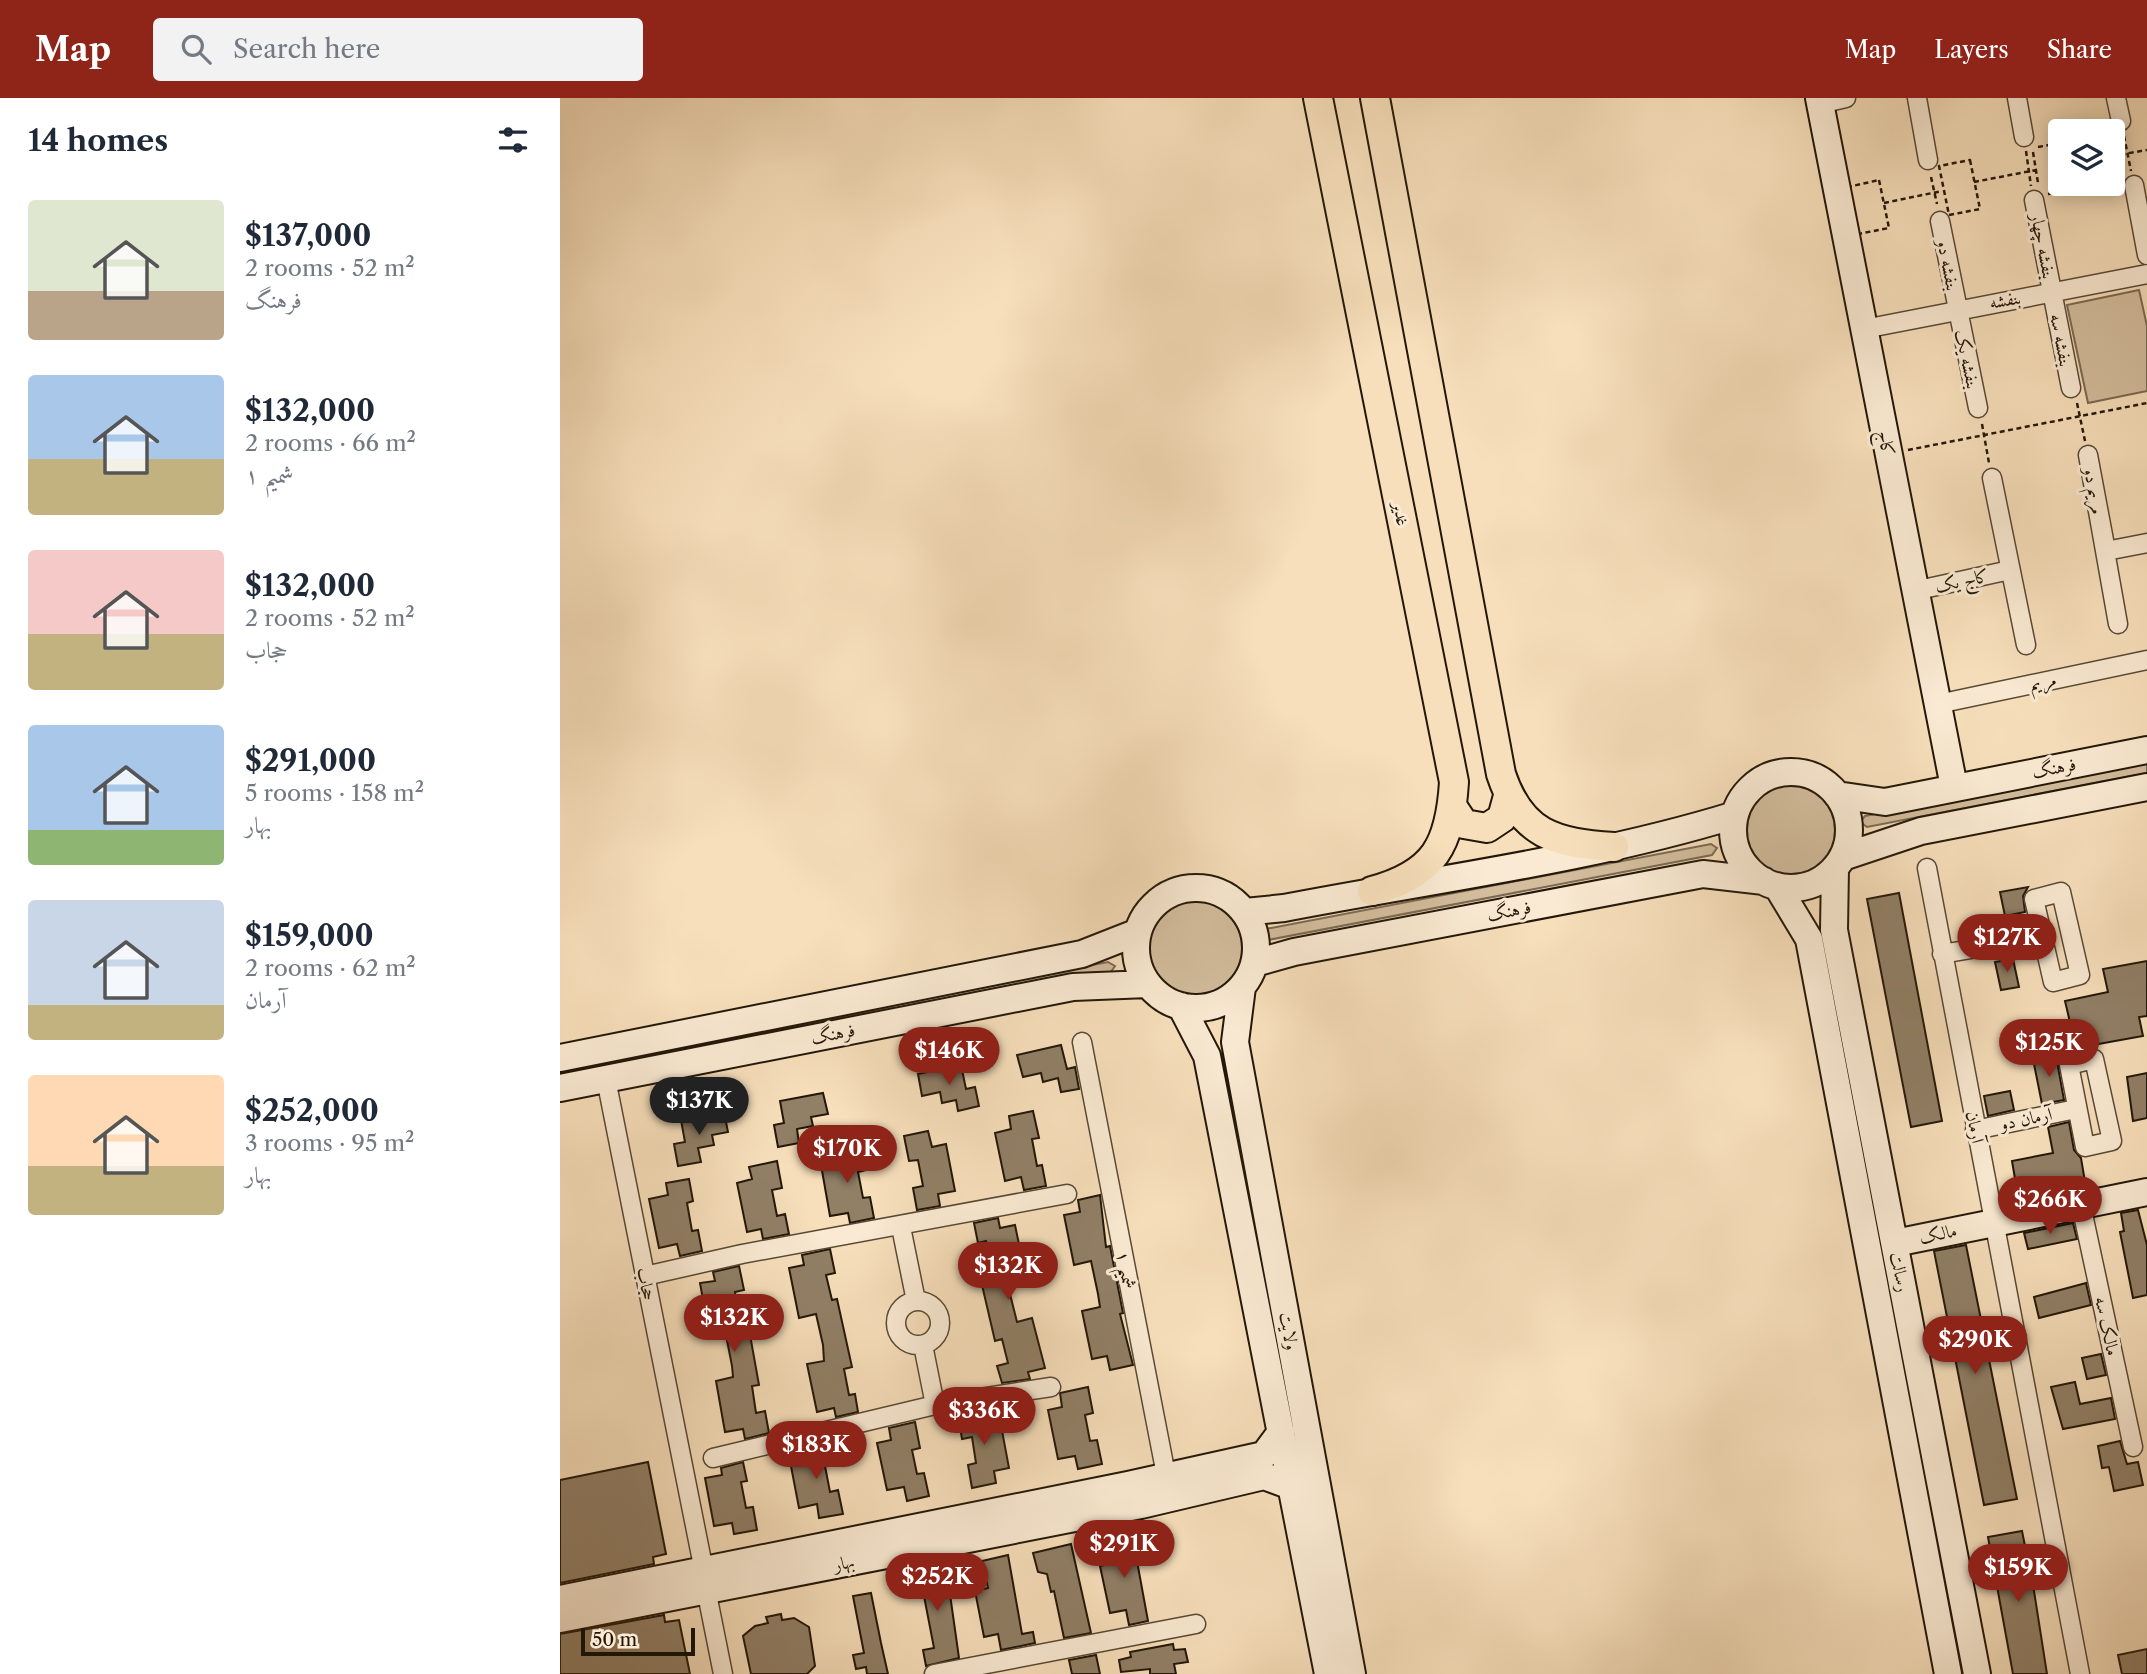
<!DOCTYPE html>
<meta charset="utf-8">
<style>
:root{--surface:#fff;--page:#f2f2f3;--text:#1f2937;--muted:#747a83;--accent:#8f2418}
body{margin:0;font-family:"Libre Caslon Text",Amiri,serif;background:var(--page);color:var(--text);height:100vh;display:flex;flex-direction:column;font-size:26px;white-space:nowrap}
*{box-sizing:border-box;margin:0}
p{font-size:23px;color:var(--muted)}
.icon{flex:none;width:38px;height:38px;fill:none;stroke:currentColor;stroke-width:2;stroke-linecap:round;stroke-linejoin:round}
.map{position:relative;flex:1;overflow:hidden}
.sheet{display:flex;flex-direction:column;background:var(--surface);width:560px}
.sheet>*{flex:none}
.buttons{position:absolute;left:1488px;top:21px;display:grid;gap:14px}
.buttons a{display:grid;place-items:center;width:77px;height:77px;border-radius:7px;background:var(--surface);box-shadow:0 4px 18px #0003;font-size:35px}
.scale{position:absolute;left:21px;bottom:18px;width:114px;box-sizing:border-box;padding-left:7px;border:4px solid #231709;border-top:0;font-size:19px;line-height:24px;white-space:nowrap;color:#231709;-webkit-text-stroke:5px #faead3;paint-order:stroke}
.price{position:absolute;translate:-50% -60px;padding:0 16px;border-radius:24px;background:var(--accent);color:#fff;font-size:23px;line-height:46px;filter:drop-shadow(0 2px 4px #0008)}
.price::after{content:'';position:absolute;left:50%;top:42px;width:21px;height:16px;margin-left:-10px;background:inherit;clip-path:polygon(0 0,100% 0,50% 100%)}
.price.selected{background:#222;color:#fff}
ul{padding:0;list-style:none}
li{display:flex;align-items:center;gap:21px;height:175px;padding:0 28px}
li span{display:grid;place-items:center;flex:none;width:196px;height:140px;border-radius:7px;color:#555}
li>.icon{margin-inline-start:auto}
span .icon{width:84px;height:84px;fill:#fffc;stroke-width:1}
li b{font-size:30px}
h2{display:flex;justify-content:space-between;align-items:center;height:84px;padding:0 28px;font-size:30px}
header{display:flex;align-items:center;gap:42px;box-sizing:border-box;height:98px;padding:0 35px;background:var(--accent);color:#fff}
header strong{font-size:33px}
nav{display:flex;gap:38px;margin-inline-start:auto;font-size:24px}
.search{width:490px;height:63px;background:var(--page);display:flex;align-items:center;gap:18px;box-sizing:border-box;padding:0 24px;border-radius:7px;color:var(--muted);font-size:26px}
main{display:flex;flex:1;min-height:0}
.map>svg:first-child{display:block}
.green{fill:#d3bd9d;stroke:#7b6a53;stroke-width:2}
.building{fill:#917f66;stroke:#231709;stroke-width:2}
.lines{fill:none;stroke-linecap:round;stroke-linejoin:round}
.street-casing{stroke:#584936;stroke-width:21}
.secondary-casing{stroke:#231709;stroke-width:30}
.primary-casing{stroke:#231709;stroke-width:32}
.path{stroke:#231709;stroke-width:2.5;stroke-dasharray:5 3.5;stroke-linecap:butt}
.street{stroke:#faead3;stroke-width:18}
.secondary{stroke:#faead3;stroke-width:26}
.primary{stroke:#f7dfbb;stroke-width:28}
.labels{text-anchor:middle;stroke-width:6;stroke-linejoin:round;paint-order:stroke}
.street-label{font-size:18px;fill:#231709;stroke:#faead3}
</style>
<header>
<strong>Map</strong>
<div class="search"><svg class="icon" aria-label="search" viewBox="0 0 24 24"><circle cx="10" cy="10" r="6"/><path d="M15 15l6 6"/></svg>Search here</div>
<nav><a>Map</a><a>Layers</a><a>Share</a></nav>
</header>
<main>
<section class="sheet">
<h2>14 homes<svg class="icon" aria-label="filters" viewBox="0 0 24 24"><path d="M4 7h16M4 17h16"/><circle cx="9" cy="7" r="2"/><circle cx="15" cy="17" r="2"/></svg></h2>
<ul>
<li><span style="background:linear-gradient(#dfe7d0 65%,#b9a48a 0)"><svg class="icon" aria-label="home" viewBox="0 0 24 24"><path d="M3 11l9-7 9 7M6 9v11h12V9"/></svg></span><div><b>$137,000</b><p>2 rooms · 52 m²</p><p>فرهنگ</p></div></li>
<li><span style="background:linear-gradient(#a9c7e8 60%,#c2b280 0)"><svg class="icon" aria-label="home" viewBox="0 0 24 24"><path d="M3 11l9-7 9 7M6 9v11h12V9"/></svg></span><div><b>$132,000</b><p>2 rooms · 66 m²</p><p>شمیم ۱</p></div></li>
<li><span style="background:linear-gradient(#f6c9c9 60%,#c2b280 0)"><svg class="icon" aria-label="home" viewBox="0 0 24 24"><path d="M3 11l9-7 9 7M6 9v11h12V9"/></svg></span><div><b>$132,000</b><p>2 rooms · 52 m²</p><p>حجاب</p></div></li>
<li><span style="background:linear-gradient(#a9c7e8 75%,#8fb573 0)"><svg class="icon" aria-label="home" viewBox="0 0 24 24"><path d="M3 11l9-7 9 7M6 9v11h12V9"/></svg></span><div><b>$291,000</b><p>5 rooms · 158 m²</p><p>بهار</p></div></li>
<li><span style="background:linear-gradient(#c9d6e8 75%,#c2b280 0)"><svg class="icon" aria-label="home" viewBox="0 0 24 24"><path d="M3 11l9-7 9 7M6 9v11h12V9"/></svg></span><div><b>$159,000</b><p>2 rooms · 62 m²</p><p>آرمان</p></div></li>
<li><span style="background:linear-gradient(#ffd9b3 65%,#c2b280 0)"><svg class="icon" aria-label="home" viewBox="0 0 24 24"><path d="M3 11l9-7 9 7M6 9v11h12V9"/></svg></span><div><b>$252,000</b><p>3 rooms · 95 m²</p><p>بهار</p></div></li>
</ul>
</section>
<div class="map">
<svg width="1587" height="1576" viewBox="0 0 1587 1576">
<rect width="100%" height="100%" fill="#f7dfbb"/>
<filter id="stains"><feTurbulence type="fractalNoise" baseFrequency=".00286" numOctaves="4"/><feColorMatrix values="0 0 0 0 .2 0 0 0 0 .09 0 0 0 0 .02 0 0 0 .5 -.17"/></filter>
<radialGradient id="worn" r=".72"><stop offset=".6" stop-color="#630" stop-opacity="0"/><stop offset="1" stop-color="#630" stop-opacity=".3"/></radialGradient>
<path class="green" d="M1579,192L1587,228V293L1528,305L1507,207Z
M1587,663V675L1307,729L1300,724L1305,718Z
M1186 732a47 47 0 1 1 94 0a47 47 0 1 1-94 0Z
M1151,746L1157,750L1152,757L708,842L702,838L706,831Z
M588 850a47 47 0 1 1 94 0a47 47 0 1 1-94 0Z
M548,864L555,868L550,875L0,981V969Z"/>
<path class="building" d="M1468,789L1463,798L1465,814L1445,818L1440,794Z
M1339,795L1382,1023L1351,1029L1307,801Z
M1453,861L1459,889L1441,892L1435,864Z
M1587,863V918L1579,919L1583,938L1516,950L1505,903L1548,894L1543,871Z
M501,947L507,971L515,969L519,991L501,994L498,980L483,984L481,975L463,979L457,957Z
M1500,955L1498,969L1504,1002L1482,1006L1473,961Z
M401,967L406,991L415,989L419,1008L398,1013L396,1002L382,1005L380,994L362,998L358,976Z
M1587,975V1020L1573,1023L1567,979Z
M1450,993L1454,1012L1428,1018L1424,998Z
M263,995L268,1016L251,1019L253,1028L237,1031L239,1045L218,1049L214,1027L224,1025L220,1003Z
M473,1013L479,1040L472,1041L477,1068L482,1067L486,1088L464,1092L461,1079L445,1083L435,1035L451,1031L449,1018Z
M164,1014L168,1034L152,1037L154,1047L138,1050L141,1064L118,1068L114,1046L125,1044L121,1022Z
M1509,1024L1514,1052L1521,1060L1526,1090L1459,1104L1452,1063L1493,1055L1488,1029Z
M368,1033L372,1049L386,1046L395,1093L378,1096L380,1108L357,1112L353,1090L363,1088L358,1062L349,1063L344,1038Z
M302,1047L306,1072L298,1074L303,1100L310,1099L314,1120L290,1125L288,1115L270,1118L261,1067L278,1063L276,1051Z
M217,1063L222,1090L212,1092L217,1118L225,1116L229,1136L203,1141L201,1131L187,1134L177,1085L192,1081L189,1069Z
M129,1081L133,1103L127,1105L132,1133L138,1132L142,1153L120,1158L117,1146L99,1150L89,1101L108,1097L106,1085Z
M540,1097L546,1149L550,1148L563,1215L560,1216L573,1267L550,1272L547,1258L532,1261L522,1213L540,1209L538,1196L531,1163L514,1167L504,1117L520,1114L518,1102Z
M1578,1112L1587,1147V1197L1573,1200L1560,1134L1564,1133L1561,1115Z
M438,1120L440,1130L455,1127L466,1180L448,1183L450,1196L457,1224L472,1220L485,1270L468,1274L470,1281L442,1285L437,1268L448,1265L442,1241L435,1243L419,1174L432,1172L426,1143L418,1145L414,1125Z
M1513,1125L1517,1141L1468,1151L1464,1135Z
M1406,1147L1457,1401L1424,1407L1374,1153Z
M270,1151L275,1175L266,1177L272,1202L277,1201L292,1269L284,1271L289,1297L295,1296L298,1314L276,1319L274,1310L257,1314L247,1266L264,1263L263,1247L256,1216L239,1220L229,1170L244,1167L242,1157Z
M179,1168L184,1192L175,1194L179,1221L187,1220L199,1287L192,1288L196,1315L205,1313L209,1335L185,1341L183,1331L165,1334L156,1283L173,1279L172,1268L165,1232L149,1235L140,1185L155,1183L153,1174Z
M1526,1185L1531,1207L1479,1220L1474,1199Z
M1541,1256L1546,1277L1527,1281L1522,1260Z
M1515,1284L1520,1306L1551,1300L1555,1321L1503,1331L1491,1289Z
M528,1289L533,1315L525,1317L530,1343L537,1342L542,1366L518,1371L515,1358L498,1361L488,1312L502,1309L500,1295Z
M422,1311L424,1325L440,1322L449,1370L434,1373L436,1385L412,1390L408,1367L416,1365L412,1339L402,1341L398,1316Z
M355,1324L360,1350L352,1352L357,1376L364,1375L369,1398L347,1403L344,1389L327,1392L317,1345L331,1342L329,1330Z
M1560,1343L1567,1366L1578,1364L1583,1387L1554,1393L1549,1369L1542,1370L1538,1348Z
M268,1344L272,1367L265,1368L270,1394L278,1392L283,1416L259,1420L257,1406L239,1410L230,1363L246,1359L244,1350Z
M88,1364L106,1456L93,1459L94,1466L0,1485V1382Z
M183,1364L187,1383L181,1384L186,1410L193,1409L197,1432L174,1436L172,1425L154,1428L145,1380L162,1377L161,1370Z
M1462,1433L1474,1493L1487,1576H1453L1428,1439Z
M572,1436L588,1523L569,1527L566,1512L550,1515L540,1468L550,1466L546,1441Z
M511,1446L531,1535L504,1540L494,1493L491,1494L487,1476L478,1474L473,1455Z
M448,1457L462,1536L473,1534L475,1545L441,1552L438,1536L424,1539L415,1493L428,1490L422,1463Z
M386,1468L399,1560L366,1568L363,1552L374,1550L364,1498L354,1499L353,1494H348L345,1479Z
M311,1495L321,1545L328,1576H307L306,1569L296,1571L293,1557L304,1555L293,1498Z
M221,1516L222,1522L234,1520L249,1529L255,1568L247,1576H191L183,1538L195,1528L208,1525L206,1519Z
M104,1517L105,1524L119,1522L130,1576H0V1536Z
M613,1546L614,1552L625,1551L628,1564L614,1566L616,1576H590V1571L561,1574L559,1562L571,1559L570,1554Z
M1587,1551V1576H1562L1558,1557Z
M536,1557L540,1576H512L509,1562Z"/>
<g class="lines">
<defs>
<path id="street" d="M1357,0L1368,62
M1457,0L1464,39
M1556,0L1561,23
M1260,6L1286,0
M1574,87L1587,157
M1474,102L1511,290
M1380,123L1418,310
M1304,231L1587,176
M1432,380L1466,547
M1354,493L1450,472
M1558,526L1528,357L1546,453L1587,445
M1378,606L1587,562
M1367,770L1520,1576
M1501,794L1520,877L1493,884L1474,801Z
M1382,856L1481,839
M522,944L608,1387
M1534,961L1552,1043L1525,1049L1509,967Z
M46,981L144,1473
M1415,1032L1516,1011
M1521,1107L1573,1349
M341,1129L356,1203
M85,1178L182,1156L507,1096
M336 1225a22 22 0 1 1 44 0a22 22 0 1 1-44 0Z
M363,1247L375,1307
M153,1360L375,1307L491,1289
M146,1491L163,1576
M374,1576L636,1526"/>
<path id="secondary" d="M1259,0L1394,689
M1173 732a58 58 0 1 1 116 0a58 58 0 1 1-116 0Z
M1277,697L1325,704L1587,652
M1283,759L1361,733L1587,689
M1275,770L1274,832L1417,1576
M1217,788L1249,841L1388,1576
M576 850a60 60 0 1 1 120 0a60 60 0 1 1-120 0Z
M685,814L724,810C874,781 1029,762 1175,717
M695,865L734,854L1143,776L1204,783
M682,889L675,944L792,1576
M621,908L647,958L768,1576
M0,960L522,856L578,834
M0,990L513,889L588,886
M1335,1145L1587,1094
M0,1501L568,1387L704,1357L721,1334
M0,1521L581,1407L704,1378L731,1388"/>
<path id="primary" d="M758,0L894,684C890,747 875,776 812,793
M815,0L941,676C961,737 995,745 1054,749
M892,708L904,726L927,730L942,720L948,698"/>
</defs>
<use href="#street" class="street-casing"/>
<use href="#secondary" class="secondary-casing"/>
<use href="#primary" class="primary-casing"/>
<path class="path" d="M1564,38L1571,73
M1478,49L1500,45
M1466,53L1471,88
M1473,54L1478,85
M1552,58L1587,52
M1410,62L1420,111L1389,117L1379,68Z
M1371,79L1377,106
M1319,82L1329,130L1298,136L1288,89Z
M1414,84L1476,72
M1488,96L1513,92L1511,86
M1324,105L1382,93
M1517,305L1525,343
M1422,326L1429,365
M1348,352L1587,305"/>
<use href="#street" class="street"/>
<use href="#secondary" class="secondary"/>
<use href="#primary" class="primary"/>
</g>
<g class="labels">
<g class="street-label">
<text transform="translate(1483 148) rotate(79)" y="6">بنفشه چهار</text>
<text transform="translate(1388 167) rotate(79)" y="6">بنفشه دو</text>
<text transform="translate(1445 202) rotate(-10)" y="6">بنفشه</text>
<text transform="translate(1501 242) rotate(79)" y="6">بنفشه سه</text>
<text transform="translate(1407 261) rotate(78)" y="6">بنفشه یک</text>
<text transform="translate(1326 345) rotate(79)" y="6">کاج</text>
<text transform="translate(1534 393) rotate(80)" y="6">مریم دو</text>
<text transform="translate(841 416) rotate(79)" y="6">غدیر</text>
<text transform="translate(1402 483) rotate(-12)" y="6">کاج یک</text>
<text transform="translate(1483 584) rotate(-12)" y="6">مریم</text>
<text transform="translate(1494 670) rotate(-11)" y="6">فرهنگ</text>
<text transform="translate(949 813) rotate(-11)" y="6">فرهنگ</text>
<text transform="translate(273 936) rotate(-11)" y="6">فرهنگ</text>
<text transform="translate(1466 1021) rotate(-12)" y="6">آرمان دو</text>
<text transform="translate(1415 1029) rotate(79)" y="6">آرمان</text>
<text transform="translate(1378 1136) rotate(-12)" y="6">مالک</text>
<text transform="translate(566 1172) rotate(79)" y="6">شمیم ۱</text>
<text transform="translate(1340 1174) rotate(79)" y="6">رسالت</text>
<text transform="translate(86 1186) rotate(79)" y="6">حجاب</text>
<text transform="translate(1547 1228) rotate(78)" y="6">مالک سه</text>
<text transform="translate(729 1233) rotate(80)" y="6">ولایت</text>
<text transform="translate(284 1465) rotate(-11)" y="6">بهار</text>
</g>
</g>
<rect width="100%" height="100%" filter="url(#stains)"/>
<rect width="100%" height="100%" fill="url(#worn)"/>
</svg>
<div class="buttons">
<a><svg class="icon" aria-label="layers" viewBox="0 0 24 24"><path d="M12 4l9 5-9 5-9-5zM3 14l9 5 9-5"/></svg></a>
</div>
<div class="scale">50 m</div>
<b class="price" style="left:1447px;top:876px">$127K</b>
<b class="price" style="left:1489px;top:981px">$125K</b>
<b class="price" style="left:389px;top:989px">$146K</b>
<b class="price selected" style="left:139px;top:1039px">$137K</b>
<b class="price" style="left:287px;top:1087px">$170K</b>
<b class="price" style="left:1490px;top:1138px">$266K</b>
<b class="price" style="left:448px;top:1204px">$132K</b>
<b class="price" style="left:174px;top:1256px">$132K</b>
<b class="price" style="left:1415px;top:1278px">$290K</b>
<b class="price" style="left:424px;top:1349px">$336K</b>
<b class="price" style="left:256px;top:1383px">$183K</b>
<b class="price" style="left:564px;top:1482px">$291K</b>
<b class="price" style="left:1458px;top:1506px">$159K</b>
<b class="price" style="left:377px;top:1515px">$252K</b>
</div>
</main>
